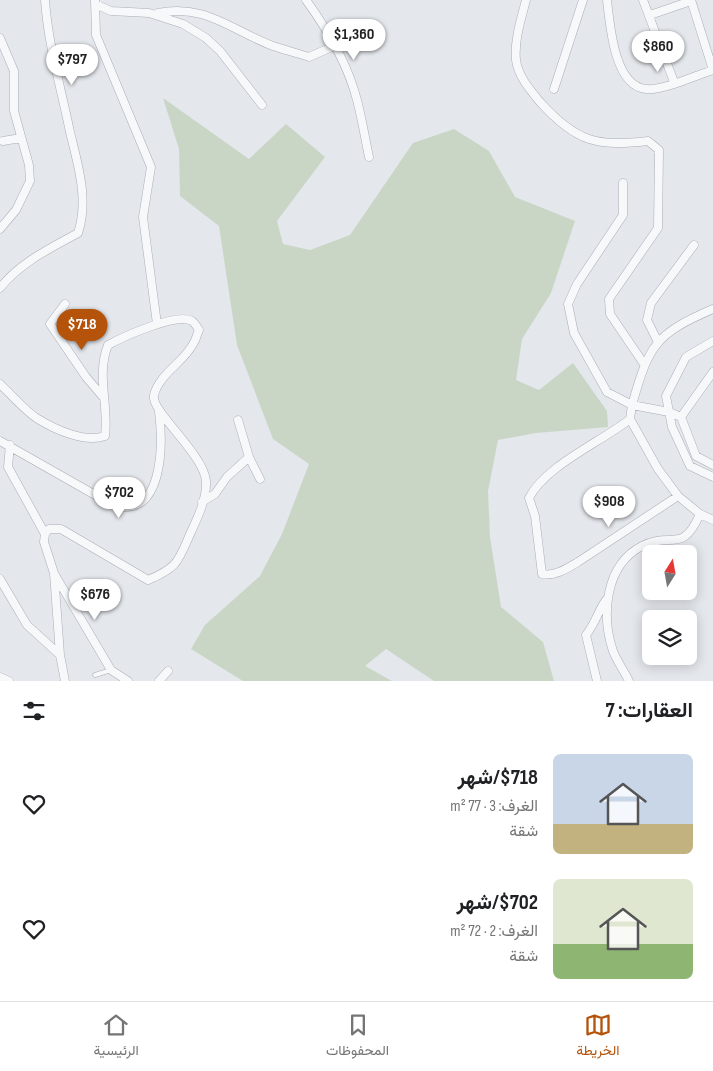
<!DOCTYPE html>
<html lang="ar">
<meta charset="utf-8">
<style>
:root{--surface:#fff;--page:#f6f6f6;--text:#202124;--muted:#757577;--line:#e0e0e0;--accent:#b45309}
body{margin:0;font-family:"Sofia Sans Condensed",Vazirmatn,sans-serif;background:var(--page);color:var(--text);direction:rtl;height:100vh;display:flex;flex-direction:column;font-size:19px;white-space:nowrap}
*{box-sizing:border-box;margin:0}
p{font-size:16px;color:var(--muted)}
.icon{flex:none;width:28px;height:28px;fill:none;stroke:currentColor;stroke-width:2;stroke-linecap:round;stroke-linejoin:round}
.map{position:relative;height:681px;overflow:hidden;direction:ltr}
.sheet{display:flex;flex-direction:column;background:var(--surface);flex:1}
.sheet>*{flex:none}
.needle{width:32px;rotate:11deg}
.fabs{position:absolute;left:642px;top:545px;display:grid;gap:10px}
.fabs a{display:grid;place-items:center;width:55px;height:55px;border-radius:8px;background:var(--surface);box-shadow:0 2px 12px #0003;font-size:25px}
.price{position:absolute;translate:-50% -42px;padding:0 11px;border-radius:18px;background:#fff;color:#222;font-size:16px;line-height:32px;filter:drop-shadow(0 1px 2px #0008)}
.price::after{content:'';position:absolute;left:50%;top:30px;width:15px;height:11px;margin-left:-8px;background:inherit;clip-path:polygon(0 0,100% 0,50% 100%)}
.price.current{background:var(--accent);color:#fff}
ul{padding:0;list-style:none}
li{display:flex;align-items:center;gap:15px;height:125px;padding:0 20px}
li span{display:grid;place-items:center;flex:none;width:140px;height:100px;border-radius:8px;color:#555}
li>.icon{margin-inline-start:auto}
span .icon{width:60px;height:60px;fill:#fffc;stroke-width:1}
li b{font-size:21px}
h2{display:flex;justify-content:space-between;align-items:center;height:60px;padding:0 20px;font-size:21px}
.tab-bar{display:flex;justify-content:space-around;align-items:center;height:70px;border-top:1px solid var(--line);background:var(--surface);font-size:14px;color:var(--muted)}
.tab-bar a{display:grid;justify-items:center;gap:2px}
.tab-bar .current{color:var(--accent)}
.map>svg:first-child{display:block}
.green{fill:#c9d6c5}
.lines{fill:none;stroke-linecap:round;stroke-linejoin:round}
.lane-casing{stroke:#a9aeb7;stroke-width:5}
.street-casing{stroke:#a9aeb7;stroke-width:9}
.lane{stroke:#f7f8fa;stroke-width:4}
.street{stroke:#f7f8fa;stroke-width:8}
</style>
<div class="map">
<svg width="713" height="681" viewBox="0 0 713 681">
<rect width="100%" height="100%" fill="#e4e7ec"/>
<path class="green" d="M163,98L249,159L286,124L325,157L277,221L283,244L310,250L350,235L413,143L454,129L489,151L515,197L575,221L551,293L522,339L516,380L539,390L573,363L607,411L608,427L536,433L498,440L488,491L490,537L501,607L543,642L554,681H434L386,649L365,666L392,681H243L191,649L205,625L260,576L282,534L309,464L273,439L237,345L219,226L180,196L179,149Z"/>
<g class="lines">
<defs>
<path id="lane" d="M95,675L111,670"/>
<path id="street" d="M95,0L96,35L151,167L143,217L157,324
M306,0C327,29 348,65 357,100C362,119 365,138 369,157
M526,0C521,19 514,41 516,60C518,76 530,90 540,102C576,142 597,147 648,141L659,150L658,228L609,299L610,314L644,364
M607,0C610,25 614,86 646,89C663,91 696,75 713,70
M643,0L674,82
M691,0L713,70
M95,4L111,11L149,13L183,24L206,38L220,51L262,105
M158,13C204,3 231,30 273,46C285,50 297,53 309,57L334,46
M650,15L691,1
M0,38L14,71V111L29,165L30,181L16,210L0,229
M554,89L583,0
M3,141L21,138
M623,183V215L577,284L568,304L574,333L607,392L632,405L630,419L658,469L678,496L700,514L713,520
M0,288C21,262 49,249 78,233C89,200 78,165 70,132C61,88 48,44 45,0
M65,304L50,324L86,377L104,398
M713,309C655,334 649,345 632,405L669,412L681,417L713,372
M713,341L686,357L666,396L672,427L690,466L713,477
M658,342L647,320L651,303L694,245
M0,384C11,394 26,412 38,419C56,430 85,443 105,436C109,405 96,375 108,345C123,337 177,312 192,321C195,323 197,327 199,330C197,334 196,340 193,344C184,362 159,374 154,395C150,411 204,454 206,481C207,498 198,517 191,532C178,561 179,567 148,580L61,529H49L45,534L44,542L54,573L60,655L65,681
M681,417L696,456L713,465
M630,419C601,442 545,466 529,498L535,516L542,574C554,577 568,568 578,562L678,496
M0,441L111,504C164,523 163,444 159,411
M10,445L8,467L45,534
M249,457L260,479
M202,502L215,494L227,477L249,457L238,420
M55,575L111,670L128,681
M0,579L27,625L60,655
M0,677L9,681
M159,681L168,671
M597,681L586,635C595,624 598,611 606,600
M629,681C624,671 617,661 613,651C601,615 605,565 642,546C672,531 682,555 700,514"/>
</defs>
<use href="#lane" class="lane-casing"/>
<use href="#street" class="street-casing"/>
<use href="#lane" class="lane"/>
<use href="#street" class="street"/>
</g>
</svg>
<div class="fabs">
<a><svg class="needle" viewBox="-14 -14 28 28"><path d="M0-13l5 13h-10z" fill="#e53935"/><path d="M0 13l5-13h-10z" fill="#757577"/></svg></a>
<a><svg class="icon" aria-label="layers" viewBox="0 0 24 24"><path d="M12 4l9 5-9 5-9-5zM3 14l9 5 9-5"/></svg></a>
</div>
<b class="price" style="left:354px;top:61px">$1,360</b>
<b class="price" style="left:658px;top:73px">$860</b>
<b class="price" style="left:72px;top:86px">$797</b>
<b class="price current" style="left:82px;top:351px">$718</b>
<b class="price" style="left:119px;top:519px">$702</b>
<b class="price" style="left:609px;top:528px">$908</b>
<b class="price" style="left:95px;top:621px">$676</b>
</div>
<section class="sheet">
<h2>العقارات: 7<svg class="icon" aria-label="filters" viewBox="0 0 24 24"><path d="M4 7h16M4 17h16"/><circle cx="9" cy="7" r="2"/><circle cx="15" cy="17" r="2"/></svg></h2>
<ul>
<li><span style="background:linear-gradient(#c9d6e8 70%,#c2b280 0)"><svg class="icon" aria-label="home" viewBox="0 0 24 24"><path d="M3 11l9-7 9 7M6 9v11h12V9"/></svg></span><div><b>$718/شهر</b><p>الغرف: 3 · 77 m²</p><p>شقة</p></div><svg class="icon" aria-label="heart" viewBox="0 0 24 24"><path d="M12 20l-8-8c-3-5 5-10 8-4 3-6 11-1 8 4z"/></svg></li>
<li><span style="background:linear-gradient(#dfe7d0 65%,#8fb573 0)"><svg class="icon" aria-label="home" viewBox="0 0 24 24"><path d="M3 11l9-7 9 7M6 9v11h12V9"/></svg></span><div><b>$702/شهر</b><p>الغرف: 2 · 72 m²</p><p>شقة</p></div><svg class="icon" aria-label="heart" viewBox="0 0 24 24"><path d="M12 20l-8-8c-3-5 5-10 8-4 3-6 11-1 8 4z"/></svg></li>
</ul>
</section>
<nav class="tab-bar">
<a class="current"><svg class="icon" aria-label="map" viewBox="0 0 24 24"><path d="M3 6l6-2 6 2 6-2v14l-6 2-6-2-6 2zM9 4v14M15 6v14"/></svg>الخريطة</a>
<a><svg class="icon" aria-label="saved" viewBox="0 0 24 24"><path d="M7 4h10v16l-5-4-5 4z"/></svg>المحفوظات</a>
<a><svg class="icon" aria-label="home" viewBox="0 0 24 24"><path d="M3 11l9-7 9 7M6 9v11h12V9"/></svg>الرئيسية</a>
</nav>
